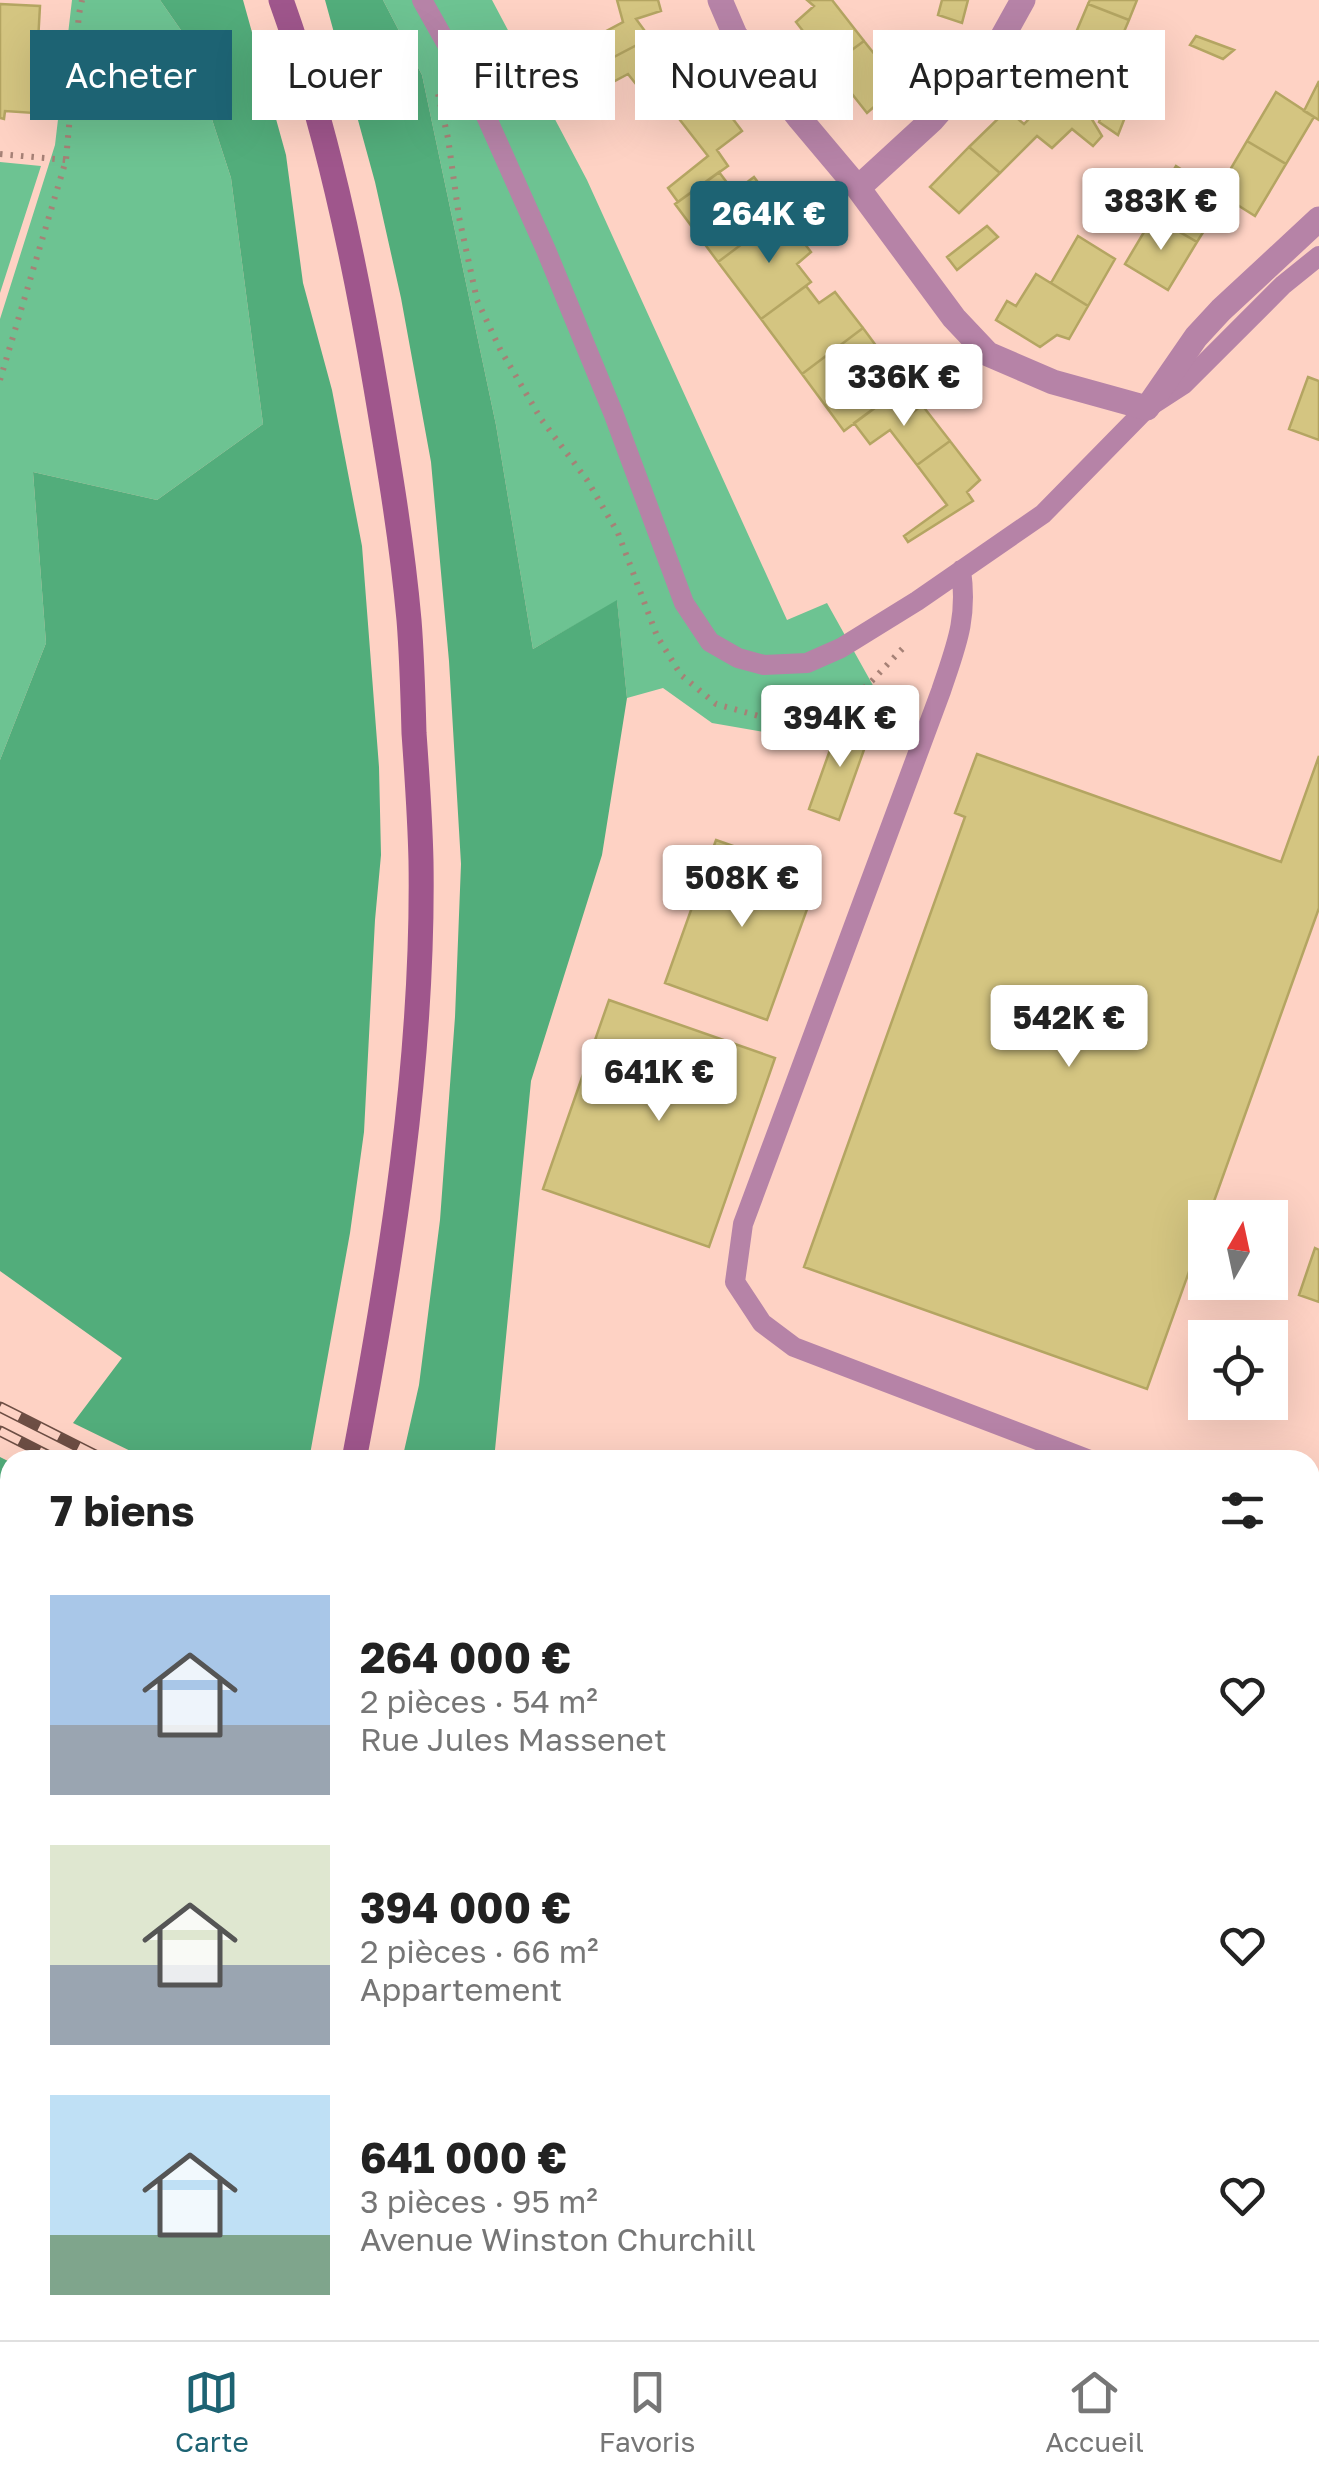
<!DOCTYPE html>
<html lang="fr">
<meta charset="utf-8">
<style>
:root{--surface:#fff;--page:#f6f6f6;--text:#222;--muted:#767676;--line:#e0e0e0;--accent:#1d6373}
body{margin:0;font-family:"Golos Text",sans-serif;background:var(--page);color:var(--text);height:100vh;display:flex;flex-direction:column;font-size:38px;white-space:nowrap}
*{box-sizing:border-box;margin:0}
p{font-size:32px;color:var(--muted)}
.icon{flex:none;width:55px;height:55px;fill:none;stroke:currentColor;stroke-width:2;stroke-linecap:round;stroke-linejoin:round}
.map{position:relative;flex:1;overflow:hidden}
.panel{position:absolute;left:0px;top:1450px;width:1320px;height:890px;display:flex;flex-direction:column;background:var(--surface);border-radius:30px 30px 0 0;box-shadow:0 10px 40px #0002}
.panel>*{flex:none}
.guide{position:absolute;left:30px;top:30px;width:1260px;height:90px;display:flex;gap:20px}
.needle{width:65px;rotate:9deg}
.fabs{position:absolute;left:1188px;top:1200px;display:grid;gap:20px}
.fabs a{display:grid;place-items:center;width:100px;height:100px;border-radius:0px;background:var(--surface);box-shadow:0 10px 40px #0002;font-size:50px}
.price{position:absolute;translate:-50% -85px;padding:0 22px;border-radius:10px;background:#fff;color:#222;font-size:32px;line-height:65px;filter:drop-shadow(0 2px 5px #0008)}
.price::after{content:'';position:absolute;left:50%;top:60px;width:30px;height:22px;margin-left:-15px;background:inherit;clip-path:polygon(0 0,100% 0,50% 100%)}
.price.current{background:var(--accent);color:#fff}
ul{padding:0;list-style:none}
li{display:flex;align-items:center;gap:30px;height:250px;padding:0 50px}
li span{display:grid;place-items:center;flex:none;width:280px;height:200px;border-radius:0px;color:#555}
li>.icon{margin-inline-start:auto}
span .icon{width:120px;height:120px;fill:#fffc;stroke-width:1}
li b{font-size:42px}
h2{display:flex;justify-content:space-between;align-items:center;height:120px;padding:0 50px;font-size:42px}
.chip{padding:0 35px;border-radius:0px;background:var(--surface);box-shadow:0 10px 40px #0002;font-size:35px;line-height:90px}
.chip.current{background:var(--accent);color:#fff}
.tabs{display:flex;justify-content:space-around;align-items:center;height:140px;border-top:2px solid var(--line);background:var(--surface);font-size:28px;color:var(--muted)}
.tabs a{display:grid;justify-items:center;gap:5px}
.tabs .current{color:var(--accent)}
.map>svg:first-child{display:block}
.green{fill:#6dc392}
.forest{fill:#52ad7b}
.building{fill:#d4c581;stroke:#b4a562;stroke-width:2.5}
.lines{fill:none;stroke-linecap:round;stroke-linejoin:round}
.path{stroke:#a68176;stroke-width:6;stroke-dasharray:2.5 8;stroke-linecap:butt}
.service{stroke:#b683a7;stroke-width:20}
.minor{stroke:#b683a7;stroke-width:25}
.secondary{stroke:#9f568c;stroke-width:25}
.rail-casing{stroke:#6d4e44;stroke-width:11}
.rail{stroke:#fed2c4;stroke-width:8;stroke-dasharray:22;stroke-linecap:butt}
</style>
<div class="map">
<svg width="1319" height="2340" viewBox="0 0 1319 2340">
<rect width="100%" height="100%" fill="#fed2c4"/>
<path class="green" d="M72,0H160L185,36L231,178L263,424L157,500L33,472L46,643L0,760V319L55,145Z
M383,0H492L587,180L787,620L827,603L880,698L810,732L776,734L712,723L663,688L627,698L617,601L533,649L496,425L422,75Z
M0,162L41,166L0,293Z
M0,1776L10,1787V1879L0,1863Z
M1319,1970V2226L1310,2228V1971Z
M10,2111V2287L0,2307V2120Z
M709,2330H1216L1218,2340H711Z"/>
<path class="forest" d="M160,0H243L286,155L303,283L332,390L362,546L379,767L381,855L375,920L364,1132L350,1233L309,1460H149L73,1423L122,1358L0,1271V760L46,643L33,472L157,500L263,424L231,178L185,36Z
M325,0H383L422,75L496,425L533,649L617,600L627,698L602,855L531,1081L494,1460H402L419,1385L440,1220L455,1017L461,864L449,661L431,462L401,298L375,182Z
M0,1457L10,1462V1690L0,1678Z"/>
<path class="building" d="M617,0H658L661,11L636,19L650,38L566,82L552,60L623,22Z
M807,0H832L864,41L830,66L796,22L814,6Z
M942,0H968L962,23L938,15Z
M1090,0H1137L1129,20L1088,4Z
M0,4L40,6L34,113L5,111L4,119L0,118Z
M1088,4L1129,20L1100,88L1131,102L1118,135L1099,122L1103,112L1080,102L1091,74L1064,61Z
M1196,36L1234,50L1223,59L1190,45Z
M650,38L660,51L674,41L708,86L663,118L628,74L609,84L597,66Z
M864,41L899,85L867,113L830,66Z
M913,63L933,87L918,101L898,76Z
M1319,81V120L1304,111Z
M708,86L742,131L717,150L728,166L678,202L668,188L708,156L673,111Z
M1276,92L1314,117L1286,164L1247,141Z
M1054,93L1090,116L1102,136L1093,146L1072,129L1052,148L1037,136L1000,173L969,147L1007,110L1024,124Z
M1247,141L1286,164L1255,216L1217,192Z
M969,147L1000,173L959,213L930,187Z
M1176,166L1225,197L1197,242L1148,213Z
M719,172L734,192L754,177L782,214L718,262L675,204Z
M782,214L811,252L797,264L811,282L761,319L718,262Z
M1153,217L1197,242L1168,290L1125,264Z
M987,226L998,237L957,270L947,257Z
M1078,236L1115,259L1088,306L1051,283Z
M1036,274L1088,306L1069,339L1057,335L1040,347L996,320L1007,301L1016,306Z
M806,286L819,303L835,292L863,328L802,374L761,319Z
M863,328L891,366L877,378L891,396L844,431L802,374Z
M1308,377L1319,381V440L1289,429Z
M891,396L907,417L922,405L950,441L917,465L890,430L870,444L854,423Z
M950,441L980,480L967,492L973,501L908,542L904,536L947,505L917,465Z
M841,719L871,730L839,820L809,809Z
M977,754L1281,862L1319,756V908L1208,1218H1205V1227L1147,1389L804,1267L965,817L955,813Z
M716,840L819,876L767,1020L665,983Z
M609,1000L775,1058L709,1247L543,1189Z
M1315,1248L1319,1250V1302L1299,1295Z"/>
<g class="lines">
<path class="path" d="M438,94L448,138L459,217L477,300L500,349L541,419L587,480L618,533L657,636L681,675L716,704L766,718L825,709L867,686L904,647
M0,154L66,160
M0,380L66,160L79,14L82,0
M0,2287L10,2276"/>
<path class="service" d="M422,0L481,105L546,250L614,415L684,603L710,642L738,658L764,665L807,663L841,648L917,601L1043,514L1147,408L1184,384L1283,285L1319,256
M961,570C968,619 956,646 941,691L743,1224L735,1282L762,1323L794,1347L1090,1460
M599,2330L603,2340"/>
<path class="minor" d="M720,0L735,35L800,119L858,188L954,318L988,354L1053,382L1147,408L1196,337L1221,310L1319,219
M858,188L932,120L999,43L1023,0"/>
<path class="secondary" d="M281,0C326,125 354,257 376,388C389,465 402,542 409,620C412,657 413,695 414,733C417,775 420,818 421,861C424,1059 391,1266 354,1460
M28,2340L33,2330"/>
<defs>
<path id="rail" d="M0,1407L105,1460
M0,1431L57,1460
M0,1706L10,1718
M0,1741L10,1753
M1310,1778L1319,1779
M1310,1802H1319
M437,2330L444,2340
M463,2330L469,2340"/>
</defs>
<use href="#rail" class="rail-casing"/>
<use href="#rail" class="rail"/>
</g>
</svg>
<div class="fabs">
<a><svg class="needle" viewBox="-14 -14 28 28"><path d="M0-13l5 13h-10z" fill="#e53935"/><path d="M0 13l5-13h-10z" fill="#767676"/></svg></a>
<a><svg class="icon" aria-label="locate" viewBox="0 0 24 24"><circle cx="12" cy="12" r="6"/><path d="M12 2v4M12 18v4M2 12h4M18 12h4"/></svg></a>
</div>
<b class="price" style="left:1161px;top:253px">383K €</b>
<b class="price current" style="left:769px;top:266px">264K €</b>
<b class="price" style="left:904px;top:429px">336K €</b>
<b class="price" style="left:840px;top:770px">394K €</b>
<b class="price" style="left:742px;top:930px">508K €</b>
<b class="price" style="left:1069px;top:1070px">542K €</b>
<b class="price" style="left:659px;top:1124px">641K €</b>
<div class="guide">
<a class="chip current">Acheter</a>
<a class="chip">Louer</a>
<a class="chip">Filtres</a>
<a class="chip">Nouveau</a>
<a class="chip">Appartement</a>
</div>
<section class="panel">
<h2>7 biens<svg class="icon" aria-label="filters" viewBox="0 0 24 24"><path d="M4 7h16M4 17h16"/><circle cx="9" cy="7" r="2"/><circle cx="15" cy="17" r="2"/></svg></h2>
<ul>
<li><span style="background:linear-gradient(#a9c7e8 65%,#9aa5b1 0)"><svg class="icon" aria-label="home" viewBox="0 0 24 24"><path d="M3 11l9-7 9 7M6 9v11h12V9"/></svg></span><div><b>264 000 €</b><p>2 pièces · 54 m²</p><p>Rue Jules Massenet</p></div><svg class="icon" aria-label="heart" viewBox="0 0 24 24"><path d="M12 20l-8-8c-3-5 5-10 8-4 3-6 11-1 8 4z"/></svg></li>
<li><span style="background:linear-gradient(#dfe7d0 60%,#9aa5b1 0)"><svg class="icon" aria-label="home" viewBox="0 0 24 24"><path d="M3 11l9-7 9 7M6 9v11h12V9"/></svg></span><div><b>394 000 €</b><p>2 pièces · 66 m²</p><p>Appartement</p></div><svg class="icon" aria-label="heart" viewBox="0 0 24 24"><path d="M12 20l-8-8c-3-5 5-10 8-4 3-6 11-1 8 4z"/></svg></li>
<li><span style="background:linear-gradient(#bfe0f5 70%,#7fa58c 0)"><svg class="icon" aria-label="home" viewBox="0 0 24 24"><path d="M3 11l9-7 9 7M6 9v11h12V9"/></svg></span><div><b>641 000 €</b><p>3 pièces · 95 m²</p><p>Avenue Winston Churchill</p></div><svg class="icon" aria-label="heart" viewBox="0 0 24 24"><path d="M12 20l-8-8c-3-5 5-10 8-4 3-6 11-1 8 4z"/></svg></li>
</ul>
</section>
</div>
<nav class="tabs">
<a class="current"><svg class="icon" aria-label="map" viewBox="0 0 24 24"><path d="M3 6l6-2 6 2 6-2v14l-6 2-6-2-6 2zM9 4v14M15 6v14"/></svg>Carte</a>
<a><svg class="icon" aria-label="saved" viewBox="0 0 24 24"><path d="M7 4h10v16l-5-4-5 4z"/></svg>Favoris</a>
<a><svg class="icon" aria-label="home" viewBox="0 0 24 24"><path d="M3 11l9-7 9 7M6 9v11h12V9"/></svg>Accueil</a>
</nav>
